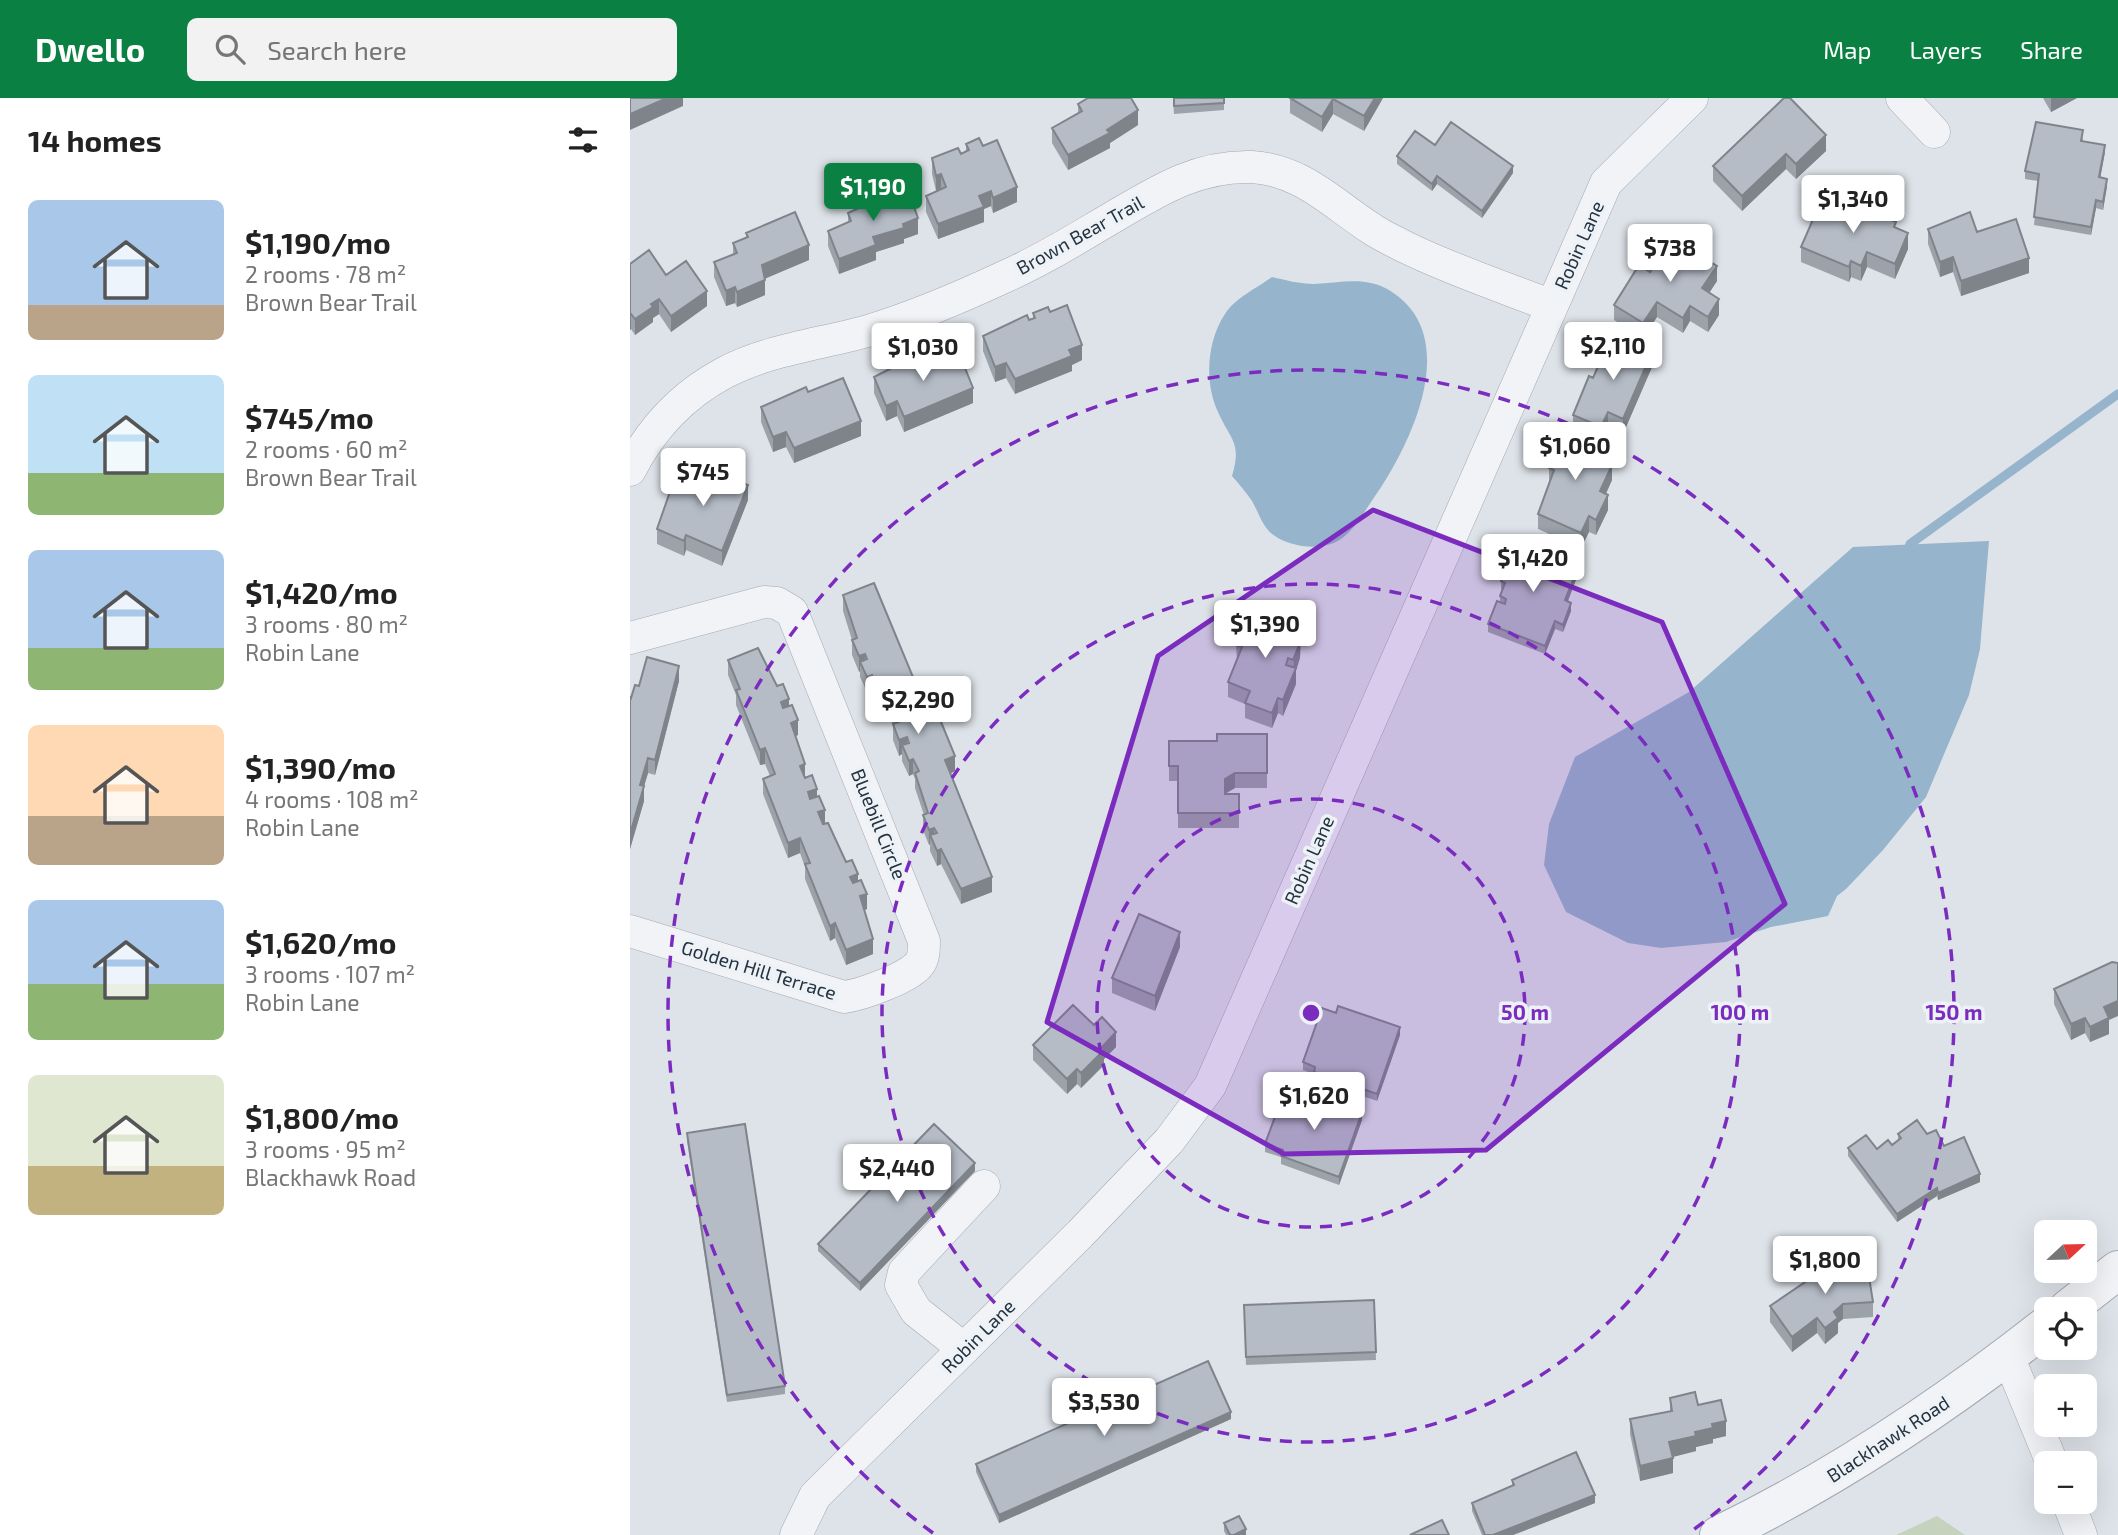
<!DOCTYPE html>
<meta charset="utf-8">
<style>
:root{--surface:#fff;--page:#f2f2f2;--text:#222;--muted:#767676;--accent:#0b8043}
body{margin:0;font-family:"Exo 2",sans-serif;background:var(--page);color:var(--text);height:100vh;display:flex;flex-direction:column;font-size:26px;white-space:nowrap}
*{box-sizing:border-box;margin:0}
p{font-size:23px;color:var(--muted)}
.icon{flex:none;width:38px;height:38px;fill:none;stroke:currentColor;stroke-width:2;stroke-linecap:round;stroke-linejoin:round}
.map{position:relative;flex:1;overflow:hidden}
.panel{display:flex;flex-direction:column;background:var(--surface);width:630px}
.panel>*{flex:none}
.needle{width:46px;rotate:68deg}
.controls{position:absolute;left:1404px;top:1122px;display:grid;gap:14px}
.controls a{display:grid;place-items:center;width:63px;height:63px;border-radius:10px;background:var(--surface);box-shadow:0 7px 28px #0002;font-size:35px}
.price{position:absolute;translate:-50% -60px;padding:0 16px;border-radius:7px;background:#fff;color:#222;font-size:23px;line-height:46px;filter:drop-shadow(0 2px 4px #0008)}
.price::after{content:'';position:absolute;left:50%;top:42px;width:21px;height:16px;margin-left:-10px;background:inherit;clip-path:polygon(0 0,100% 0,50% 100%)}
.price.active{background:var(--accent);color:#fff}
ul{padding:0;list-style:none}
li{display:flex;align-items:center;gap:21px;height:175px;padding:0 28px}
li span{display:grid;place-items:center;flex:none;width:196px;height:140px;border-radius:10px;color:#555}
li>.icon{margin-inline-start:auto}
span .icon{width:84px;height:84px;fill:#fffc;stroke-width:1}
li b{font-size:30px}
h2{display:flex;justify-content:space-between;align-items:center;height:84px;padding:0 28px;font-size:30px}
header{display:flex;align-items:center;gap:42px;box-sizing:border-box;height:98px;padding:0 35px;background:var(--accent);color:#fff}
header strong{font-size:33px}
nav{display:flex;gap:38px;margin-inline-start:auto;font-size:24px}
.search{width:490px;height:63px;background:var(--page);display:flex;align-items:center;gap:18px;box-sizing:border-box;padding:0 24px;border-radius:10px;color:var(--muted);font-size:26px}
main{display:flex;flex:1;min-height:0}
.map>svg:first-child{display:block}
.green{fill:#c5d3be}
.water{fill:#96b4cb}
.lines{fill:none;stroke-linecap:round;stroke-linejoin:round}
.stream{stroke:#96b4cb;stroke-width:9}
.minor-casing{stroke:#a3aab3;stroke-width:33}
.tertiary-casing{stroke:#a3aab3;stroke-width:40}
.minor{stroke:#f1f3f7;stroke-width:32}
.tertiary{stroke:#f1f3f7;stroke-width:38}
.wall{fill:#9ca2aa}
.shaded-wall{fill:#7f848b}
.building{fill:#b5bcc6;stroke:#7f848b;stroke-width:2}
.marked{fill:#7b2cbf;fill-opacity:0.2;stroke:#7b2cbf;stroke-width:5;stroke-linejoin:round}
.ring{fill:none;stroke:#7b2cbf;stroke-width:3.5;stroke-dasharray:12 9}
.labels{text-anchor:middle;stroke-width:7;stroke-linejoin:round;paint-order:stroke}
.street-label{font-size:19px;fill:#263240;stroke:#edf2f6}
.centre{fill:#7b2cbf;stroke:#edf2f6;stroke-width:3.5}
.ring-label{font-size:21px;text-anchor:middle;font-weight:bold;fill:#7b2cbf;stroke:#edf2f6;stroke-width:7;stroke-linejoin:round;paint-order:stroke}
</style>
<header>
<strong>Dwello</strong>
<div class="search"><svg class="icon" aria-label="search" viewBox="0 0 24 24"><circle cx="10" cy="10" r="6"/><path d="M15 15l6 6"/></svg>Search here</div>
<nav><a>Map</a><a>Layers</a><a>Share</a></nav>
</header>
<main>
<section class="panel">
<h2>14 homes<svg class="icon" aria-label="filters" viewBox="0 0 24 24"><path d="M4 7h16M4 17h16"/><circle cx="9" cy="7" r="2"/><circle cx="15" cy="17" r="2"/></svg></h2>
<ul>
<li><span style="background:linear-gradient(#a9c7e8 75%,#b9a48a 0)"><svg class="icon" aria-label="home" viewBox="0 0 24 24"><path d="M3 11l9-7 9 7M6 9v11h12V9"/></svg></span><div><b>$1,190/mo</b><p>2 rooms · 78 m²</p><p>Brown Bear Trail</p></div></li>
<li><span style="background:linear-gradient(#bfe0f5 70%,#8fb573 0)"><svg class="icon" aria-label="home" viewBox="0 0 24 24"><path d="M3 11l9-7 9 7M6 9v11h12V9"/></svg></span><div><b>$745/mo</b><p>2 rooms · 60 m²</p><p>Brown Bear Trail</p></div></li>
<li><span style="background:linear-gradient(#a9c7e8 70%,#8fb573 0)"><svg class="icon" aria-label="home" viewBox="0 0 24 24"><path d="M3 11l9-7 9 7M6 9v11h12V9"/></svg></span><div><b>$1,420/mo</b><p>3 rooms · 80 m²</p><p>Robin Lane</p></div></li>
<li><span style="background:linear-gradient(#ffd9b3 65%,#b9a48a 0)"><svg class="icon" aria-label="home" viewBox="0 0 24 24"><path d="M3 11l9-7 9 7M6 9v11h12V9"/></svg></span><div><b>$1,390/mo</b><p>4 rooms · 108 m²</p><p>Robin Lane</p></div></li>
<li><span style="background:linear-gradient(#a9c7e8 60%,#8fb573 0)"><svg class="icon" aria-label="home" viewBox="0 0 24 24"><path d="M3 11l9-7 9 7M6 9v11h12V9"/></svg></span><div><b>$1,620/mo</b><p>3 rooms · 107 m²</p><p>Robin Lane</p></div></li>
<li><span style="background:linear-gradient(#dfe7d0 65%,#c2b280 0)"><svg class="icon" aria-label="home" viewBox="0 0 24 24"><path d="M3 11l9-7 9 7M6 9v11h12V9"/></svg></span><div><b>$1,800/mo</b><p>3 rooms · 95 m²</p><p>Blackhawk Road</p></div></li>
</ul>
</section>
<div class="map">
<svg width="1488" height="1437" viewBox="0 0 1488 1437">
<rect width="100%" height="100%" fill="#dee3e9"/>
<path class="green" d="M1307,1418L1335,1437H1266Z"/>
<path class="water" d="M642,179C655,182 670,186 684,186C711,185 737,177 762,194C834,241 779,351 741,404C733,416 724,432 711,441C694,453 662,450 645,438C633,431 629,415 622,403C616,394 609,386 602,378C612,344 601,343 588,314C574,284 577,243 595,216C605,200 627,190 642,179Z
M1359,443L1350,551L1339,597L1296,699L1253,752L1216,791L1207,798L1198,818L1141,829L1096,844L1031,850L998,845L936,814L914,767L919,726L945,659L1059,594L1223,449Z"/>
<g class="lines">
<path class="stream" d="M1276,457L1280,446L1488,296"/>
<defs>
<path id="minor" d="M1272,0L1304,34
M0,372C21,331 53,297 94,275C139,251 193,246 241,232C287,218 331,199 374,179C413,162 449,139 485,118C529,92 569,67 622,69C672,72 703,106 742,131C752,138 764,143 775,149C822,172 873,189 922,208
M0,540L134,504L147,505L162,514L294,843C294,850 294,859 290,865C281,879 231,897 214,899L0,833
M334,1251L286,1213L271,1187L274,1174L354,1088
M1378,1258L1422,1365
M1438,1404L1451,1437
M166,1437L185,1398L450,1136L539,1043L580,988L976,85L1062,0"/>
<path id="tertiary" d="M1438,1211L1488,1172
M1089,1437C1207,1380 1313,1309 1416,1228"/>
</defs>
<use href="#minor" class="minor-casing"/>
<use href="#tertiary" class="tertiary-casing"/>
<use href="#minor" class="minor"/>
<use href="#tertiary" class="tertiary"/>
</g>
<path class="wall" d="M543,0H594V12L544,16Z
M660,0H753L734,33L703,16L692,34L660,15Z
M1154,0L1196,53L1166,81L1156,71L1112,113L1083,83V68Z
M1413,0H1447L1421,14Z
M448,6L508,27L480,45V50L438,72L422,45V30L448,15Z
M1453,40V43L1475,54L1470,79L1477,88L1473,112L1466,110L1461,137L1404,127L1408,83L1395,81V73Z
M336,46L353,48L387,104L363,115L361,108L354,111V124L308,141L296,114V98L311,91L306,93L302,76V60L331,56L336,54Z
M805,47L883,75L852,120L807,86L802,93L767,66V58Z
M1213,113L1266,130L1278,151L1265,181L1237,169L1231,183L1221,179L1219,184L1171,164V149Z
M218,115L288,136L274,141V145L246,154V162L209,176L198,148V133L218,124Z
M1298,131L1347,134L1399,175L1331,198L1323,174L1310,179L1298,146Z
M116,135L179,162L135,180V197L107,209L105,205L96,208L84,179V164L103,156V145L116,139Z
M1020,162L1087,183L1079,195L1089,217L1078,234L1060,223L1053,235L1027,219L1013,240L984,222V207L1020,174Z
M0,166L36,177L77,208L41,234L29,216L23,220V224L5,237L1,231L0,232Z
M420,214L452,262L442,267V273L385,296L376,280L365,284L353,253V238L403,220V215Z
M1022,269L993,336L978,329L971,344L967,342V354L965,359L982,382L976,396L978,412L966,437L959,434L951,450L908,431V416L919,385V370L943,328V317L963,280Z
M292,270L343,305L274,334L267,318L256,323L244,295V279Z
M178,294L231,338L164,365L156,349L143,354L131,324V309Z
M59,384L118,402L92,468L56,452L54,458L27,446V431L59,392Z
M920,461L947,479L938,503L941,513L933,534L925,531L915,556L858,534V526L870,504V498L873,491H871V483Z
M213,497L292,601L325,673L320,676L362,794L331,806L311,766L307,768L300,753V746L299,747L293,732V717H294L285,690V681L283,676L279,678L272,663V656L269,658L263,642V627L250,602L247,604L242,592L237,594L230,579V573L229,574L222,557V542L213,513Z
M621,526L671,530L670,560L666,572V586L653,618L648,615L642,630L615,620V606L598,599V584L607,563L606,547Z
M98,562L147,588L159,608L168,637L166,638L175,680L187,699L195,726L228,783L237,811L234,812L243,856L216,867L205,840L200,843L175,781V769L170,755L158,760L133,696V681L140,678L135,666L130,667L106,607V597L98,577Z
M49,583L25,677L18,675L14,688V703L0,751V599L1,600L9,588Z
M637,636V690H605L595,695L609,696V730H548V683H539V643H587Z
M550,849L525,913L482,895V880Z
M1424,891L1479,922V936L1460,944L1455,935L1441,942L1424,906Z
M706,915L770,937L747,1003L684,981V976L673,972V964Z
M403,947L486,949L474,961V967L451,990L447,986L437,996L403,962Z
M732,1022L709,1087L651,1066V1059L635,1054V1046Z
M57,1035L155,1288V1296L97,1304L57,1043Z
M1268,1036H1297L1314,1048L1350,1084L1308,1102L1307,1098L1267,1124L1218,1058V1050L1247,1051L1262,1047L1268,1043Z
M345,1073L230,1193L188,1153V1146Z
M744,1202L746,1262L616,1267L614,1207Z
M1243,1204V1219L1213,1221L1208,1225V1235L1195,1246L1187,1235L1162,1254L1140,1224V1208Z
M1040,1300L1068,1307L1096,1338L1083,1341V1345L1066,1349V1353L1042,1359L1043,1375L1010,1383L1000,1336V1321L1040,1313Z
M601,1321L369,1425L346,1374V1366Z
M882,1382L965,1405L883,1437H852L842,1413V1405L882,1388Z
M594,1425L616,1437H596L594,1433Z"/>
<path class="shaded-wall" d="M37,0H53V8L0,32V16Z
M745,0H753L734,33V18Z
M1421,0H1447L1421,14Z
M703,1V16L692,34V19Z
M508,12V27L480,45V50L438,72V57Z
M1196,37V53L1166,81V66Z
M1475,47V54L1469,87V79Z
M1156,56V71L1112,113V98Z
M883,68V75L852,120V113Z
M311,76V91L306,93V78Z
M807,78V86L802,93V86Z
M1477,81V88L1473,112V104Z
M387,89V104L363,115V100Z
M361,93V108L354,111V124L308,141V126L349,98Z
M1466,102V110L1461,137V129Z
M288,120V136L274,141V145L246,154V162L209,176V161L243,139Z
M1278,135V151L1265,181V166Z
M179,147V162L132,182V167Z
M1237,154V169L1231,183V168Z
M1323,159V174L1310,179V164Z
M1399,160V175L1331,198V183Z
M1221,163V179L1219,184V169Z
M1087,168V183L1072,206V190Z
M135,182V197L107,209V194Z
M105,189V205L96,208V193Z
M77,193V208L41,234V218Z
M29,201V216L23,220V224L5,237V221L21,206Z
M1089,201V217L1078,234V219Z
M1027,204V219L1013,240V225Z
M1060,208V223L1053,235V220Z
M1,216V231L0,232V217Z
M452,247V262L442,267V273L385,296V281L439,252Z
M1022,254V269L993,336V321Z
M376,265V280L365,284V269Z
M343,290V305L274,334V319Z
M267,303V318L256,323V308Z
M978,314V329L971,344V329Z
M231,323V338L164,365V350Z
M156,334V349L143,354V339Z
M967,339V354L959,372V357Z
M982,367V382L970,408V393Z
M118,387V402L92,468V453Z
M978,397V412L966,437V422Z
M959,418V434L951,450V435Z
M56,437V452L54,458V443Z
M947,472V479L935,510V502Z
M941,505V513L933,534V527Z
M925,523V531L915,556V548Z
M671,530L670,560L666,572V586L653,618V602L663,576L665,543Z
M235,556V571L230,564V573L229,574V558Z
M49,568V583L25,677V662Z
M242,577V592L237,594V579Z
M250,587V602L247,604V589Z
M648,600V615L642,630V615Z
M159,601V616L151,619V604Z
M168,622V637L161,640V625Z
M277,639V655L272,647V656L269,658V642Z
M135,650V666L130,667V652Z
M325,658V673L315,678V662Z
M18,660V675L10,702V687Z
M283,661V676L279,678V663Z
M175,666V681L170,668Z
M605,675V690L595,696V681Z
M14,688V703L0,751V736Z
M187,691V706L178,710V694Z
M195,712V727L188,730V714Z
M304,730V745L300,737V746L299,747V732Z
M170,740V755L158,760V745Z
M311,751V766L307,768V753Z
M228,776V791L220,794V779Z
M362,779V794L331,806V791Z
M237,796V811L230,814V798Z
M205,825V840L200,843V828Z
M550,834V849L525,913V898Z
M243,841V856L216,867V852Z
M1488,903V918L1479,922V936L1460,944V929L1474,909Z
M1455,920V935L1441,942V926Z
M770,929V937L747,1003V996Z
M486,934V949L474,961V967L451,990V975L472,949Z
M447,971V986L437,996V981Z
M732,1014V1022L709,1087V1079Z
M345,1065V1073L230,1193V1185Z
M1350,1076V1084L1308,1102V1095Z
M1307,1090V1098L1267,1124V1116Z
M1213,1206V1221L1208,1225V1235L1195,1246V1230L1204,1214Z
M1187,1220V1235L1162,1254V1239Z
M601,1314V1321L369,1425V1417Z
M1096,1323V1338L1083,1341V1345L1066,1349V1353L1039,1360V1344L1082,1326Z
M1043,1360V1375L1010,1383V1368Z
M965,1397V1405L883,1437H863Z
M616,1431V1437H604Z"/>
<path class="building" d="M0,0H37L0,16Z
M458,0H501L508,12L477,32L480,35L438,57L422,30L452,13L448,6Z
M544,0H594V5L544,8Z
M660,0H745L734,18L703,1L692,19Z
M1154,0H1160L1196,37L1166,66L1156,56L1112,98L1083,68Z
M821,24L883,68L852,113L807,78L802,86L767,58L785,33L805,47Z
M1406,24L1453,32L1451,43L1475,47L1469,79L1477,81L1473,104L1466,102L1461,129L1404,119L1409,76L1395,73Z
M349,40L353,48L367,42L387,89L363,100L361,93L349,98L354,109L308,126L296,98L316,89L311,76L306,78L302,60L328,50L331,56L339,52L336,46Z
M276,88L288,120L273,126L274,130L243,139L246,147L209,161L198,133L221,123L218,115Z
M1191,103L1213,113L1218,103L1266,124L1264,129L1278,135L1265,166L1237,154L1231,168L1221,163L1219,169L1171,149Z
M165,114L179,147L132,167L135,182L107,194L105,189L96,193L84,164L107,155L103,145L118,139L116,135Z
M1340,114L1347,134L1386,121L1399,160L1331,183L1323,159L1310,164L1298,131Z
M1041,139L1087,168L1072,190L1089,201L1078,219L1060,208L1053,220L1027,204L1013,225L984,207L1009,167L1020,174L1025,166L1020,162L1028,150L1032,152Z
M19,152L36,177L56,163L77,193L41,218L29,201L21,206L23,209L5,221L1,216L0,217V166Z
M437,207L452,247L439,252L442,258L385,281L376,265L365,269L353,238L397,217L399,222L405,220L403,215L418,209L420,214Z
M982,236L1022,254L993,321L978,314L971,329L943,317L959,278L963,280Z
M329,255L343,290L274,319L267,303L256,308L244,279L287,257L292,270Z
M213,280L231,323L164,350L156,334L143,339L131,309L176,289L178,294Z
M939,326L967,339L959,357L982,367L970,393L978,397L966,422L959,418L951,435L908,416L924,372L919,370Z
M67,365L118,387L92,453L56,437L54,443L27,431L43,385L60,392L63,385L59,384Z
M892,442L920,453L917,460L947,472L935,502L941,505L933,527L925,523L915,548L858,526L867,503L875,506L876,501L870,498L875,485L871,483L883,452L888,453Z
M244,485L292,601L300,597L325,658L315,662L362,779L331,791L311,751L307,753L300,737L307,735L304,730L299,732L293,717L298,715L285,675L289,673L283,661L279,663L272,647L279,645L277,639L269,642L263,626L269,624L250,587L247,589L242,577L237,579L230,564L237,561L235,556L229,558L222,542L227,540L213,497Z
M627,512L671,530L665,543L670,545L663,562L658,560L656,567L666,570L653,602L648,600L642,615L615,605L620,593L598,584L612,549L606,547L615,523L621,526Z
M128,550L147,588L153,586L159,601L151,604L153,610L162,607L168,622L161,625L175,666L170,668L175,680L182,677L187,691L178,694L180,701L189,698L195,712L188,714L193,726L198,725L216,764L222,762L228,776L220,779L223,785L231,782L237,796L230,798L243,841L216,852L205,825L200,828L175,766L180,765L170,740L158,745L133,681L145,676L135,650L130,652L106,592L110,591L98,562Z
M17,559L49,568L25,662L18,660L10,687L14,688L0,736V599L1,600L5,587L9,588Z
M587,636H637V675H605L595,681V696H609V715H548V668H539V643H587Z
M509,816L550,834L525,898L482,880Z
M1482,864L1488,865V903L1474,909L1479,920L1460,929L1455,920L1441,926L1424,891Z
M443,907L464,927L472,919L486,934L472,949L474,952L451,975L447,971L437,981L403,947Z
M708,908L770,929L747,996L684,974L685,969L673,964L692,910L706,915Z
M674,993L732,1014L709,1079L651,1058L653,1052L635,1046L653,997L671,1003Z
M1287,1022L1297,1036L1306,1032L1314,1048L1334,1039L1350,1076L1308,1095L1307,1090L1267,1116L1218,1050L1236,1037L1247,1051L1258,1042L1262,1047L1271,1040L1268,1036Z
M115,1026L155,1288L97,1297L57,1035Z
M304,1026L345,1065L230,1185L188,1146Z
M1236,1160L1243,1204L1213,1206L1204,1214L1208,1220L1195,1230L1187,1220L1162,1239L1140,1208L1203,1165Z
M744,1202L746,1254L616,1259L614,1207Z
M578,1263L601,1314L369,1417L346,1366Z
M1065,1294L1068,1307L1091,1302L1096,1323L1082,1326L1083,1330L1065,1334L1066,1338L1039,1344L1043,1360L1010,1368L1000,1321L1042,1313L1040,1300Z
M946,1354L965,1397L863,1437H855L842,1405L884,1387L882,1382Z
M609,1418L616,1431L604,1437H600L594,1425Z
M812,1422L819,1437H780Z"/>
<path class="marked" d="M743,412L1032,524L1155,806L856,1052L654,1056L417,924L528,558Z"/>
<g class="ring">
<circle cx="681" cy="915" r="214"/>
<circle cx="681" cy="915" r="429"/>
<path d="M303 1435A643 643 0 1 1 1059 1435"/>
</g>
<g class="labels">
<g class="street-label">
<text transform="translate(450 137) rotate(-29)" y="7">Brown Bear Trail</text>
<text transform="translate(949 147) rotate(-66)" y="7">Robin Lane</text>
<text transform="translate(249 726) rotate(68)" y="7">Bluebill Circle</text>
<text transform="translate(679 762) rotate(-66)" y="7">Robin Lane</text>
<text transform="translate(129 872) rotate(17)" y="7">Golden Hill Terrace</text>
<text transform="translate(348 1238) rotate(-45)" y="7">Robin Lane</text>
<text transform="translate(1258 1341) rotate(-33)" y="7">Blackhawk Road</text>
</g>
</g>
<circle cx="681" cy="915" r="10" class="centre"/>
<g class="ring-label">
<text x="895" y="922">50 m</text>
<text x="1110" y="922">100 m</text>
<text x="1324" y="922">150 m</text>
</g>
</svg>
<div class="controls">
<a><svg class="needle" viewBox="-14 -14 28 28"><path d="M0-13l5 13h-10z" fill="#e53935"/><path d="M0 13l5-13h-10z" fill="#767676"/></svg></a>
<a><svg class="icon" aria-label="locate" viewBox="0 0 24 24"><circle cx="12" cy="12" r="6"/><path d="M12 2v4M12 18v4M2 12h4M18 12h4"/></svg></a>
<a>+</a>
<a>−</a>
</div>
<b class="price active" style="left:243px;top:125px">$1,190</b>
<b class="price" style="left:1223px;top:137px">$1,340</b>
<b class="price" style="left:1040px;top:186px">$738</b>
<b class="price" style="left:983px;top:284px">$2,110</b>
<b class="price" style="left:293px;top:285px">$1,030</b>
<b class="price" style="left:945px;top:384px">$1,060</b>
<b class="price" style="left:73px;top:410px">$745</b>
<b class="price" style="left:903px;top:496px">$1,420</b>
<b class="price" style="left:635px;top:562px">$1,390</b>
<b class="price" style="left:288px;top:638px">$2,290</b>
<b class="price" style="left:684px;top:1034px">$1,620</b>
<b class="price" style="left:267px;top:1106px">$2,440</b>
<b class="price" style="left:1195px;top:1198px">$1,800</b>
<b class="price" style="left:474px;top:1340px">$3,530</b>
</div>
</main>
